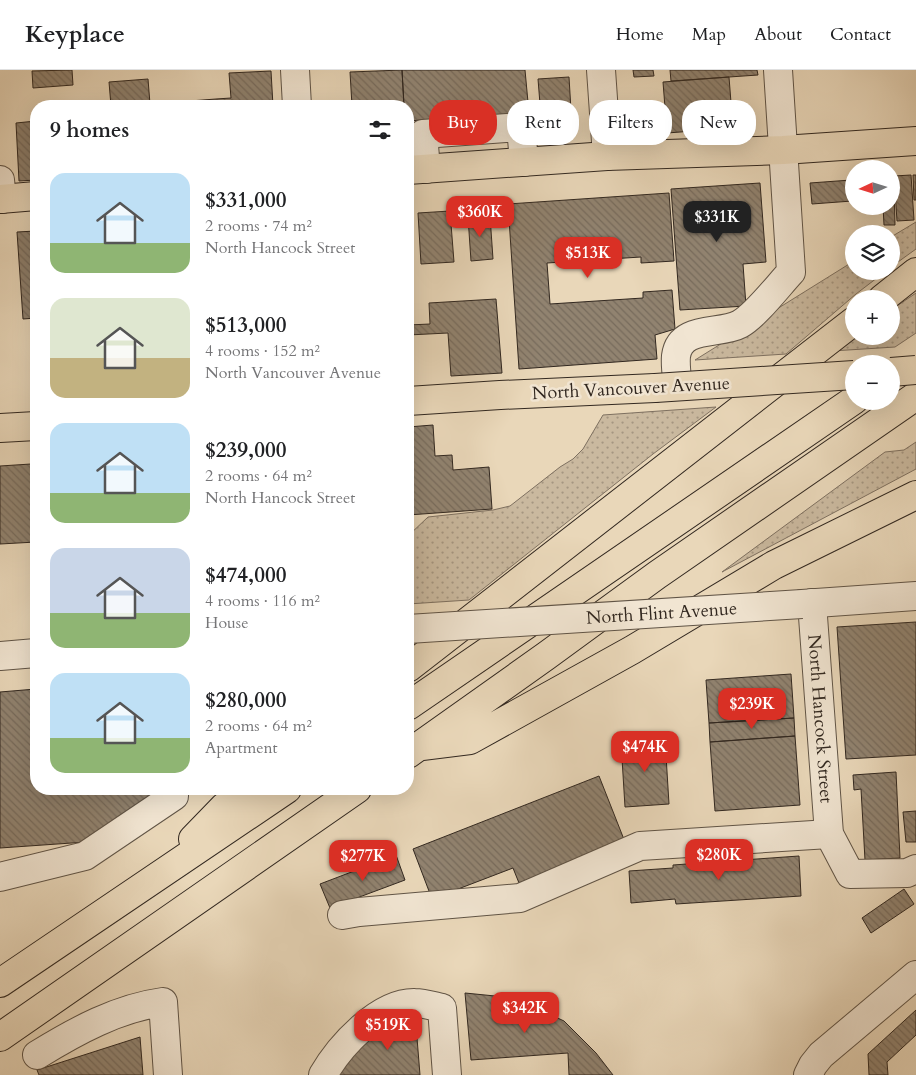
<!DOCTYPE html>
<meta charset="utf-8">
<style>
:root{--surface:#fff;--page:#f2f2f2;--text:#202124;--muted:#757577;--line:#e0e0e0;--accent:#d93025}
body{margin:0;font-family:Cardo,serif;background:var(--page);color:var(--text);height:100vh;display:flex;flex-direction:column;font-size:19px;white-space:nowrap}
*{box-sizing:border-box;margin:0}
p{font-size:16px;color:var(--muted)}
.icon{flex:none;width:28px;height:28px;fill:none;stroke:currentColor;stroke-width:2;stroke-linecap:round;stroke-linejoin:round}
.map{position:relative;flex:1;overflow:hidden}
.sheet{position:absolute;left:30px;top:30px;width:384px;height:695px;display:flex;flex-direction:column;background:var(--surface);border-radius:20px;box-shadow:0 5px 20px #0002}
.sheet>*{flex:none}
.banner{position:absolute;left:429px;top:30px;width:411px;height:45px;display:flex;gap:10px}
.needle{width:32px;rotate:266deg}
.controls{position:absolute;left:845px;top:90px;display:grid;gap:10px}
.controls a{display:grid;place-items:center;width:55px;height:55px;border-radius:50%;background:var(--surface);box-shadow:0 5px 20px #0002;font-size:25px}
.price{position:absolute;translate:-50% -42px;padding:0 11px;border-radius:10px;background:var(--accent);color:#fff;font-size:16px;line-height:32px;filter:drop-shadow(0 1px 2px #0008)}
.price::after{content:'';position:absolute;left:50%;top:30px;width:15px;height:11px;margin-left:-8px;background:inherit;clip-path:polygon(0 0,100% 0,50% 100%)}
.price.current{background:#222;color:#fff}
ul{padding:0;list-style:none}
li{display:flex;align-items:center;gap:15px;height:125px;padding:0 20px}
li span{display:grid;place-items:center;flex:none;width:140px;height:100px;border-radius:15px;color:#555}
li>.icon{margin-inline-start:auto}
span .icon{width:60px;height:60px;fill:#fffc;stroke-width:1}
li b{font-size:21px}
h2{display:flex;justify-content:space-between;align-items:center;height:60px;padding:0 20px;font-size:21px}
.chip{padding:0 18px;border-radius:20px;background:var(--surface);box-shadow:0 5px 20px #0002;font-size:18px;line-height:45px}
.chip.current{background:var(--accent);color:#fff}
header{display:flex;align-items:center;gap:30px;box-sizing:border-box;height:70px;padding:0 25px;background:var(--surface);border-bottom:1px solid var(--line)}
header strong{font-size:24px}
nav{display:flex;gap:28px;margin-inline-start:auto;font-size:18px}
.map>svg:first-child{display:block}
.grass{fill:url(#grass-dots);stroke:#7e7060}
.building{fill:url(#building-back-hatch);stroke:#322820}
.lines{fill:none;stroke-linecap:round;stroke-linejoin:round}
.minor-casing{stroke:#605446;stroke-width:30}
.major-casing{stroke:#322820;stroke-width:30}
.highway-casing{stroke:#322820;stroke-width:30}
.minor{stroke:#f1e5d2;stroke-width:28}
.major{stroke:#e9d7b9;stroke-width:28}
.highway{stroke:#e9d7b9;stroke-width:28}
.minor-bridge-casing{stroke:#605446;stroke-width:30;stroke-linecap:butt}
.major-bridge-casing{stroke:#322820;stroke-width:30;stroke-linecap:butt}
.minor-bridge{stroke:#f1e5d2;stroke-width:28}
.major-bridge{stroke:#e9d7b9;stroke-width:28}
.labels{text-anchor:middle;stroke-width:5;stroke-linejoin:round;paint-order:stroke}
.street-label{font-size:18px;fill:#322820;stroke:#f1e5d2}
</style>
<header>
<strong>Keyplace</strong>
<nav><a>Home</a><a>Map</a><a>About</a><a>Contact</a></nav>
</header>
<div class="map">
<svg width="916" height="1005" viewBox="0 0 916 1005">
<defs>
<pattern id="grass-dots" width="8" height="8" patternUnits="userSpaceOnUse" patternTransform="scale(1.25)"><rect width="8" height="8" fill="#cab99f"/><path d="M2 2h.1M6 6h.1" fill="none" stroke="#a59681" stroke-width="1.8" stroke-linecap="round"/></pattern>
<pattern id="building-back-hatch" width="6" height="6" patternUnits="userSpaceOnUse" patternTransform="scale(1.25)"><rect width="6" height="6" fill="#918370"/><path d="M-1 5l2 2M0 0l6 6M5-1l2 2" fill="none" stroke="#776b5c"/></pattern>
</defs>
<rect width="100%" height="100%" fill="#e9d7b9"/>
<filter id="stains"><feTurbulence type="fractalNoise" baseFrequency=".004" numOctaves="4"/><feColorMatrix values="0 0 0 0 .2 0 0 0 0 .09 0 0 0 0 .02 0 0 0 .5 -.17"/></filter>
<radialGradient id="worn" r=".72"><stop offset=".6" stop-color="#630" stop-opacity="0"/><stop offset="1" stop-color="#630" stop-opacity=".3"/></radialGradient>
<path class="grass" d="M916,152V179L891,197V167Z
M854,191V201H886L856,224L786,284L695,290Z
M916,223V263L895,277L832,281L854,266H891V240Z
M716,337L653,384L469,530L408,534V466L428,447L493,440L510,436L560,397L573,389L583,379L603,345Z
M916,372V399L722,502L885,382L904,380Z"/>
<path class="building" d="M72,0L73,15L33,18L32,1Z
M402,0L404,36H352L350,2Z
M402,0H525L529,43L408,51V36H404Z
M633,0H653L654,6L634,7Z
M670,0H757L758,5L671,11Z
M271,1L273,36H104H111L109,12L148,9L150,34L216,29L231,28L229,3Z
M569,7L572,57L542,59L538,9Z
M729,7L733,58L667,63L663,12Z
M36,51V110L19,111L16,53Z
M911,105L914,150L897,151L894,106Z
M913,105H916V130H914Z
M851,110L852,131L812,134L810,113Z
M760,113L766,192L743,194L746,236L680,240L671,119Z
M891,114H894L895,155H884L883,136H891Z
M669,123L674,191L641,193V187L547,193L550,234L643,228V222L672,220L675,259L655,265L657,289L519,299L508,134Z
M450,141L454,192L421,194L418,143Z
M490,146L493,189L471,191L468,147Z
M36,161V248L23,249L17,162Z
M496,229L502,303L451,306L448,263L408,265V255L430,254L429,233Z
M433,355L435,386L452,385L453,400L489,397L492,439L408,445V357Z
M31,385H36V472L0,474V396L31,394Z
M916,552V685L846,689L837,557Z
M791,604L794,648L709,653L706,610Z
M36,619V719L164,720H158V722L86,772L0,778V622Z
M794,648L795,666L710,672L709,653Z
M795,666L800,735L715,741L710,672Z
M665,669L669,734L625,737L621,672Z
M896,702L900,788L865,790L861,719L854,720L853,705Z
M599,706L625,772L519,813L513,798L432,829L413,779Z
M916,741V772H906L903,742Z
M396,785L405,810L330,838L320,814Z
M799,786L801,826L676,834L675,829L631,833L629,801L673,798V795Z
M904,819L914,834L871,863L862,848Z
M465,923L515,928L564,951L596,983L613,1005H569L568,983L471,990Z
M916,940V965L887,992L888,1005H869L868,984Z
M415,943L420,1005H337L343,996L395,944Z
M140,967L143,1005H39L37,1000Z"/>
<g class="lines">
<defs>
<g id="minor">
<path d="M295,0L297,36"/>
<path d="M601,0L607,86"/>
<path d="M426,99L423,64L521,57L524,92"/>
<path d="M0,110L2,129"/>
<path d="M678,316C677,307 675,296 676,286C680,255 720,265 740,254C755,246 778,216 791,202L778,0"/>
<path id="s1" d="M812,533L829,764L850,804L907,803L916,799"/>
<path d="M802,534L916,526"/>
<path d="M0,586L36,583"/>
<path d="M0,807L85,786L174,726V719"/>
<path d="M342,845L359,842L520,828L640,776L829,764"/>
<path d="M37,985C76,961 118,938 163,932L168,1005"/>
<path d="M323,1005C339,977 379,932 415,933C424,933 433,936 442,938L447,1005"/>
<path d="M808,1005L813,995L821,985L916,905"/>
</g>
<path id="major" d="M408,100L607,86L783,80L916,71
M0,129L36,126
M408,331L500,325L655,318
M0,358L36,356"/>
<path id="highway" d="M882,229L916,202
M408,598L854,251
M408,636L854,330
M422,676L470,670L632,580L774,495L916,425
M408,684L546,586L657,505L916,326
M193,769L224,737L248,719
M0,913L287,719
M0,967L357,719"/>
</defs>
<use href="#minor" class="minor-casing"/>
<use href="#major" class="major-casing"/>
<use href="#highway" class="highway-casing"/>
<use href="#minor" class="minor"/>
<use href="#major" class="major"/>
<use href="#highway" class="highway"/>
<defs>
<g id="minor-bridge">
<path id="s2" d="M408,559L802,534"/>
</g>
<path id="major-bridge" d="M891,302L916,300
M655,318L854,305"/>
</defs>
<use href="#minor-bridge" class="minor-bridge-casing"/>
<use href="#major-bridge" class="major-bridge-casing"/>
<use href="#minor-bridge" class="minor-bridge"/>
<use href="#major-bridge" class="major-bridge"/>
</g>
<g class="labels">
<g class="street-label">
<text transform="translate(631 318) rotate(-3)" y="6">North Vancouver Avenue</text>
<text dy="6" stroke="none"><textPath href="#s2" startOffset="254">North Flint Avenue</textPath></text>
<text dy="6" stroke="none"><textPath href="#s1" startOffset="116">North Hancock Street</textPath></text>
</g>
</g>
<rect width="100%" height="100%" filter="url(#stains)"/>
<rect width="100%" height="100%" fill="url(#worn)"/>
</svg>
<div class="controls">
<a><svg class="needle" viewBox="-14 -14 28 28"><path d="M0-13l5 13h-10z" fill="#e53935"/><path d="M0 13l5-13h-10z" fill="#757577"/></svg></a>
<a><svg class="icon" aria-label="layers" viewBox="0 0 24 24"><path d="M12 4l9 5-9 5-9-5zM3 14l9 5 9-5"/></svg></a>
<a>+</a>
<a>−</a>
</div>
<b class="price" style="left:480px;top:168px">$360K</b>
<b class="price current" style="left:717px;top:173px">$331K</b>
<b class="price" style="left:588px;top:209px">$513K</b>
<b class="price" style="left:752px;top:660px">$239K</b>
<b class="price" style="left:645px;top:703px">$474K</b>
<b class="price" style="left:719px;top:811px">$280K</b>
<b class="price" style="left:363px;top:812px">$277K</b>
<b class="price" style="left:525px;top:964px">$342K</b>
<b class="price" style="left:388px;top:981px">$519K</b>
<div class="banner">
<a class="chip current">Buy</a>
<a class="chip">Rent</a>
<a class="chip">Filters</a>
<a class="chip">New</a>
</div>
<section class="sheet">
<h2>9 homes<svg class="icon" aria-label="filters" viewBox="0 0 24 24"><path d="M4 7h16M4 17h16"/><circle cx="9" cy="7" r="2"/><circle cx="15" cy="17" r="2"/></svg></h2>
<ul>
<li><span style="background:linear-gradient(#bfe0f5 70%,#8fb573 0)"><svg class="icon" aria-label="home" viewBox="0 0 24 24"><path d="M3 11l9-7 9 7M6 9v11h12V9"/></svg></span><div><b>$331,000</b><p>2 rooms · 74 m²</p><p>North Hancock Street</p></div></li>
<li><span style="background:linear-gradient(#dfe7d0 60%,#c2b280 0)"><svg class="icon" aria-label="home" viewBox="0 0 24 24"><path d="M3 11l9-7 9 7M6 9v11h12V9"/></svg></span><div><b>$513,000</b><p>4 rooms · 152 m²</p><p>North Vancouver Avenue</p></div></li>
<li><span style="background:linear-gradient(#bfe0f5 70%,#8fb573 0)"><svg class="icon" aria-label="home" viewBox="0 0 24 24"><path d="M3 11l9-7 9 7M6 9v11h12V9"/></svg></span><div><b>$239,000</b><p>2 rooms · 64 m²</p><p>North Hancock Street</p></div></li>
<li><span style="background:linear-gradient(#c9d6e8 65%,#8fb573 0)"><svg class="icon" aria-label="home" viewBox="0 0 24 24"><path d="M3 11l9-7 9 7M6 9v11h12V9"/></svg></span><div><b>$474,000</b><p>4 rooms · 116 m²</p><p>House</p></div></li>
<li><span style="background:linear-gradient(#bfe0f5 65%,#8fb573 0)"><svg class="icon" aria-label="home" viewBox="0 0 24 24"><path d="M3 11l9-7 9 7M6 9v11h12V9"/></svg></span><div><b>$280,000</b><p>2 rooms · 64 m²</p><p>Apartment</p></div></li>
</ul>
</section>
</div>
